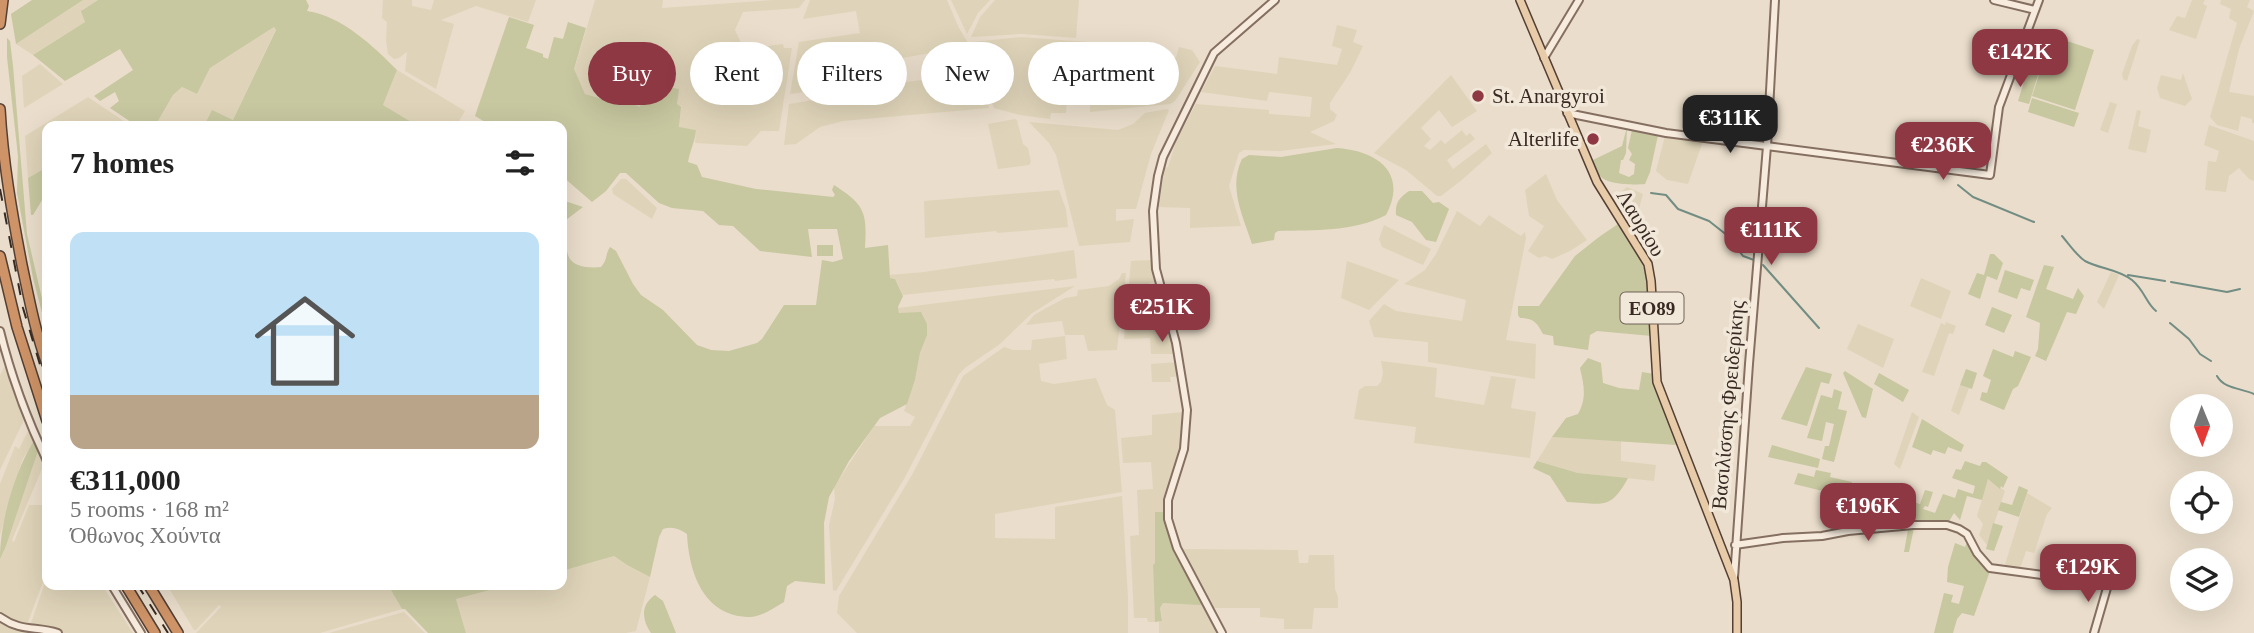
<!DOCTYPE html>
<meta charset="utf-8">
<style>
:root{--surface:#fff;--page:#f6f6f6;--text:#222;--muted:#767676;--accent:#8e3844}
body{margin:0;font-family:"Times New Roman",serif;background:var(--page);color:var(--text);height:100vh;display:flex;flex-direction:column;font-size:26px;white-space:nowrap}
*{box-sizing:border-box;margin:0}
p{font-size:23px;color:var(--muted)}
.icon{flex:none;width:38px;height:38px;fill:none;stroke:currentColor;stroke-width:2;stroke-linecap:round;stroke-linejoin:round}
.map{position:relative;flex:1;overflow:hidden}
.sheet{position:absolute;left:42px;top:121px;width:525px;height:469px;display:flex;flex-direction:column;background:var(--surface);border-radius:14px;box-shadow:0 7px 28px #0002}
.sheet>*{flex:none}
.guide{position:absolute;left:588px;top:42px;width:665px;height:63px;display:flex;gap:14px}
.needle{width:46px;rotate:179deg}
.buttons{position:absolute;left:2170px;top:394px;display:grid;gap:14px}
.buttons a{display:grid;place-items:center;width:63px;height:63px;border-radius:50%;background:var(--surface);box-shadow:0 7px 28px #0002;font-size:35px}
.price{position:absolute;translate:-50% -60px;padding:0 16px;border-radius:14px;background:var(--accent);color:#fff;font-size:23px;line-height:46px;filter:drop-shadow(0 2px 4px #0008)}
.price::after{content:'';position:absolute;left:50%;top:42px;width:21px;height:16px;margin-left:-10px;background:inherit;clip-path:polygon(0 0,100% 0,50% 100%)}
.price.current{background:#222;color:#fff}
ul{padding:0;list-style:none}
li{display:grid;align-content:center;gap:14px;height:371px;padding:0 28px}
li span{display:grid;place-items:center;height:217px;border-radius:14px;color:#555}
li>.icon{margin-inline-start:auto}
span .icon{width:126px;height:126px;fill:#fffc;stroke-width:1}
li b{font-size:30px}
h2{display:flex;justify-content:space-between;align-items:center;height:84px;padding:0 28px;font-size:30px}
.tag{padding:0 24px;border-radius:32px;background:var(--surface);box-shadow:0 7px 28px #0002;font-size:24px;line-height:63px}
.tag.current{background:var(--accent);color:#fff}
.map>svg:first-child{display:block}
.farmland{fill:#dfd4b9}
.green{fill:#c7c7a0}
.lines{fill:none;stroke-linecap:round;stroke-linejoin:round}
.stream{stroke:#728d83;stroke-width:2}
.tertiary-casing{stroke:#856f61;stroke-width:10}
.primary-casing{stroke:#543f34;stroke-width:10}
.motorway-casing{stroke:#543f34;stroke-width:12}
.tertiary{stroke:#f6ebdd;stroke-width:6}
.primary{stroke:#e8cba8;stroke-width:7}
.motorway{stroke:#ce9367;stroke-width:9}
.rail{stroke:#382a22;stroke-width:2;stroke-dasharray:12 12;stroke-linecap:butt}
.poi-dot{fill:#8e3844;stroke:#f2e8da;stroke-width:2.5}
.labels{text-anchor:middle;stroke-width:7;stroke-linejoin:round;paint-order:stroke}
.shield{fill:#f2e8da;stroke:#706359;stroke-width:2}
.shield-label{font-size:19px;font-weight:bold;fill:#382a22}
.poi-label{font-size:21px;fill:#382a22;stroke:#f2e8da;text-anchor:start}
.street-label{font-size:21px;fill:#382a22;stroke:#f2e8da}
</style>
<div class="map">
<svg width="2254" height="633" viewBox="0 0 2254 633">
<rect width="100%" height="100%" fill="#eaddcb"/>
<path class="farmland" d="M83,0H98L82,10L85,22L33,55L16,44Z
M383,0H412V6L431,10L434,0H536L528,22L476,6L441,20L454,24L436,89L405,71L407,52L399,58L394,59L388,54L386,40L387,22L382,18Z
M595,0H666H663L662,8L774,0H805L799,8L743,12L735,30L744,49L783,44L784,48H792L779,131H761L747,146L695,143L696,130L679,128L681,107L677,105L678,89L654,84L640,107L625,101L623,92L619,91L624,76L617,79L603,99L585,94L574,70Z
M810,0H947L959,28L970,46L851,67L854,84L862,83L864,87L981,73L989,108L843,121L820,127L796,144L784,145L789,104L820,99L819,90L790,94L799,42L860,33L856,11L803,19Z
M951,0H990L978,13L967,34Z
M995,0H1079L1076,38L1022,34L971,37L980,17Z
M2192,0H2205L2203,4L2207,6L2196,39L2169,30L2177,16L2185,18Z
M2221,0H2250L2247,7L2254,11L2239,49L2229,92L2254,96V123H2252V119L2241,116L2238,131L2217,125L2210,117L2237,23L2229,18L2231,9L2220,4Z
M1337,25L1357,30L1353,42L1363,46L1351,71L1330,103V109L1337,115L1334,121L1310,132L1336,144L1280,151L1244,150L1239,153L1229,186L1241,226L1190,228V208L1158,207L1165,168L1168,167L1176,141L1196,104L1269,110V114L1310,117L1312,97L1269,92L1267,101L1201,92L1215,66L1277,74L1279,57L1337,65L1342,49L1332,46Z
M274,27L276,29L233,120L213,111L204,126H155L173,95L182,87L197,94L210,68Z
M1021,37L1125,45L1126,54L1146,55L1147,44H1154L1162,51L1163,57L1176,58L1179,47L1192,50L1200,62L1175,101L1170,104L1090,112V91L1068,88L1066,113H1051L1050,119L1020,115L994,108L988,93L983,66L973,42Z
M2137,39L2140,40L2127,81L2123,79L2122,74L2132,46Z
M40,64L63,84L24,108L22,76Z
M397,70L465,111L458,123L462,126H418L383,105Z
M2183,73L2192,99L2185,106L2160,98L2157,88L2161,75L2181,80Z
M1451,75L1477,111L1452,127L1439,110L1421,128L1431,139L1424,146L1430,150L1441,140L1445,144L1462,130L1466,136L1470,133L1475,139L1447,160L1453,169L1486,144L1492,153L1463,179L1441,196H1437L1406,170L1374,153Z
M88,97L131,126H47V167L28,178L25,136Z
M2110,102L2117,104L2108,133L2100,130Z
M1167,109L1169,110L1151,154L1136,209H1116V221L1134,219L1130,242L1079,246L1056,155L1049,143L1029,122L1118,130L1133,124L1145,113Z
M2137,110L2141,111L2138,126L2151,130L2146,153L2128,149Z
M1015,119L1017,120L1023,144L1028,148L1031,162L1029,165L998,169L988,124Z
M2209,125L2254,141V181L2249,179L2239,168L2229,176L2226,192L2205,190L2208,161L2216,162L2219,151L2204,145Z
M1665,136L1703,141L1688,184L1667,180L1656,171Z
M1546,174L1557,200L1587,240L1570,251L1552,259L1545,256L1539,258L1528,251L1544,226L1529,216L1525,190Z
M621,179H626L657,208L652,219L613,194L612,189Z
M1627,187L1643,194L1637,216L1623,212L1625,203L1620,199L1614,204L1611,200Z
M1059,190L1066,209L1068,227L998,233L996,231L925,238L924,201Z
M1457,211L1480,226L1489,215L1521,236L1525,232L1526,238L1506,340L1536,344L1535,379L1428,362V342L1374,337L1369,321L1384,304L1396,311L1462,321L1466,300L1404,284L1425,270L1436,254Z
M1384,225L1431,249L1423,265L1382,247L1379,239Z
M1074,250L1077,278L1055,281L1054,279L903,295L895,279L890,278V275L924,272Z
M1152,260L1156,281L1149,283L1150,313L1166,312L1171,327L1175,354H1151L1150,338L1124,339L1131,261Z
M1347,261L1367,268L1399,280L1369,310L1341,298Z
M2111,272L2119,275L2104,309L2097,302Z
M1122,273H1126L1117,350L1088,351L1084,335H1065L1062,321L1026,325L1034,315L1048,307L1065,298L1077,296L1078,290L1109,286L1119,279Z
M1921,278L1951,291L1941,319L1910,306Z
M1075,286L1031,314L1000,344L965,368L959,374L904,479L836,591L833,590L829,525L835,499L834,487L874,426H910L915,417L904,411L915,380L920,353L926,335L900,314L898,308Z
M1946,322L1956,326L1953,334L1949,333L1934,376L1922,372L1941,323L1945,325Z
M1858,324L1894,339L1883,368L1847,349Z
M1065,336L1067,359L1039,364L1041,381L1054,384L1096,378L1107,405L1115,410L1122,492L995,514V538L1055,539V507L1122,496L1128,597V633H857L837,613L839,596L912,475L963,376L1004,347L1013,350H1031L1032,340Z
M1381,361L1437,368L1435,397L1484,405L1491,376L1516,379L1511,408L1536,412L1530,458L1414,443L1416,427L1354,419L1359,390L1365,386H1377L1381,382L1383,373Z
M1178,362L1181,376L1170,377L1171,382H1152L1151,364Z
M5,366L24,420L0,470V375Z
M1960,385L1969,388L1959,415L1951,411Z
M1185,412L1182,450L1168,489L1165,512H1156L1155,563L1153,565L1155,622H1148L1147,618H1134L1130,536L1139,535L1137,490L1153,489L1151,462L1123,463L1121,438L1152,435V415Z
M1912,412L1919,417L1900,469L1894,464Z
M28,431L33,442L22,460L0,535V484L15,446L19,449Z
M1552,437L1621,441V461L1656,465L1654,481L1578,473L1537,461Z
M38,451L44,464L12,540L14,542L29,505H47V571L28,622L31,623L47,577V584L102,585L133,633H54L38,626L51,633H0V559L6,546Z
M1988,479L2005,491L1987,545L1979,535L1983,524L1977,516Z
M2027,493L2052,508L2047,514L2034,553L2026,551L2020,569L2004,568Z
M1181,549L1298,550L1299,563H1308L1309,555H1334L1335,589L1338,597V608H1314L1312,629H1284V619L1260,617V608H1211Z
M614,556L627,565L650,577L636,631L626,633H466L456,599L509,585L562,584V571Z
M167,585H388L402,609L320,633H196L221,607L219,605L196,630H194Z
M1163,603H1203L1220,633H1159V622L1162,618L1160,608Z
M404,612L425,633H329Z"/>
<path class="green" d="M32,0H83L16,44L11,14Z
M98,0H306L309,6L307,11C342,16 373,46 397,70L383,105L418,126H204L212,110L233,120L276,30L274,27L210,68L197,94L182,87L173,95L155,126H137L110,108L119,101L115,92L100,101L94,96L133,70L120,49L65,81L33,55L85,22L81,11Z
M509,17L534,25L526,48L543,54V57L548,59L554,37L563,39L568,22L586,28L574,69L585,94L603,99L610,77L617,79L619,74L624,76L620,91L623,92L624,89L629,90L626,101L640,107L646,78L654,84L679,89L677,104L681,107L679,127L696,130C695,142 690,150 688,162L697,165L702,177L756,189L833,197L835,195L832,190L834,185C865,205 867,212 865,248L888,245L890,278L895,279L903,296L898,307L899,313L921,312L927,324V335L920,353L915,380L907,404L880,418L849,461L829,497L824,523L825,584L795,581L787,586L784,602C774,608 761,617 749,617C703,616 689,572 687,534C680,529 672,526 663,529L659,537L650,577L627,565L614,556L562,571V232C568,241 565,246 568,255C572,268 591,268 601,267C608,259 605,255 610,247L616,251L633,284L641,295L663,310L697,345L711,350L729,351L757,343L762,339L784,305H816L822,260L833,262L843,259L837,229H808L812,257L760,251L733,226L719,225L703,211L672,208L659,203L626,173H620L606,191L592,202L562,176V126H492L475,116Z
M2037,34L2050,37L2043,60L2030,56Z
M2052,36L2094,50L2075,110L2032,96Z
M7,38L10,41L13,66L27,234L47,320V332L33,278L17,193L18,156L7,57Z
M2031,59L2042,62L2029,104L2018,101Z
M2032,98L2079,113L2074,127L2028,112Z
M1627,127L1626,153L1623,160H1621L1619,173L1629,177L1634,174L1635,164L1629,160L1632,154L1628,148L1632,130L1658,135L1650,172L1645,184C1633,185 1608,185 1600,176C1596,172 1594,165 1593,160L1622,146Z
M1337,148C1378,151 1408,173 1386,215C1354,232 1313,230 1278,231L1275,233L1274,240L1252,244C1243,216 1228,188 1242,159L1249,155L1281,157Z
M47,167V192L33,215H31L28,178Z
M1409,191H1422L1433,203L1439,202L1449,209L1436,242L1426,240L1412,222L1396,215C1395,203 1399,198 1409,191Z
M562,200L583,207L562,223Z
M1618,224L1636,251L1647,275L1652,336L1597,331L1590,335L1588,350L1554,345L1553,336L1543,334C1537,322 1533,318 1520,318L1518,315V306H1539L1575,256L1599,237Z
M817,245H833V256H817Z
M1990,254H1994L2003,263L1997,280L1987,276L1980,299L1968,294L1977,273L1984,275Z
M2044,265L2054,267L2046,289L2073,299L2078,288L2084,296L2076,314L2067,312L2046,361L2035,356L2038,349L2040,323L2026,317Z
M2005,270L2034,280L2030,291L2021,288L2017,299L1998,292Z
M1992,307L2012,315L2004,333L1985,325Z
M1993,349L2013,357L2015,351L2031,357L2018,386L2013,389L2004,410L1980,400L1982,392L1987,393L1991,380L1983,376Z
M1588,358L1601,363L1603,383L1619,388L1639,390L1642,372L1654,374L1679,444L1677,445L1552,437L1566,418L1578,414C1587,398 1584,385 1580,368Z
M1806,367L1832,374L1829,384L1821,382L1807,426L1781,419Z
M1966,369L1977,373L1972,389L1960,385Z
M1845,371L1873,389L1866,418L1862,417L1843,373Z
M1879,373L1909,390L1903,402L1874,384Z
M1834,389L1842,392L1838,409L1847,411L1834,462L1822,459L1825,446H1829L1834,424L1826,422L1822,441L1807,438L1821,395L1832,398Z
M1922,419L1964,445L1961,452L1948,447L1945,454L1933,450L1931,455L1912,447Z
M33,442L38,451L6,546L0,559C0,522 14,474 33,442Z
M1772,445L1820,459L1818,468L1768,457Z
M1537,461L1578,473L1628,478C1610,512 1601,503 1567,502L1550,476L1533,468Z
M1965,461L1980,466L1982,462H1986L2008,477L2003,488L2001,486L2000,489L1988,479L1982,500L1967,496L1960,520L1954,513L1948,523H1915L1909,552H1904L1909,524H1902L1907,500L1920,504L1925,490L1933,492L1928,507L1925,506L1923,509L1935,513L1943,494L1955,498L1958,489L1973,494L1975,486L1952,478L1956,469L1961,470Z
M1816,470L1831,473L1830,477L1852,482L1849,495L1836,492L1835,494L1794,484L1798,473L1814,477Z
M2019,486L2028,490L2019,517L1998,510L2001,502L2012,505Z
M1871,497L1892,502L1888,518L1867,515L1864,528H1850L1852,514L1867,515Z
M1155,512H1165L1203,603L1200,605L1163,603L1160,608L1162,621L1155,622L1153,565L1155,563Z
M1993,523L2003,526L1994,551L1986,549Z
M1968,540L1979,560L1990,571L1974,616L1962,613L1957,619L1953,633H1934L1944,593L1953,595L1951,602L1959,604L1964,586L1947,582L1948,567L1955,543L1965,547Z
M388,585H509L456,599L466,633H428L405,609H402Z
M655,595L663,601L676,633H651C642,620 640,605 655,595Z"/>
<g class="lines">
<path class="stream" d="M1958,185L1973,197L2034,222
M1651,193L1666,195L1678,209L1709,221L1728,236L1743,256L1754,260
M2062,236C2069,244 2076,255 2085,261C2100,269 2118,269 2132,280C2145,291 2146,303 2156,311
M1763,265L1819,328
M2128,275L2165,281
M2171,282L2227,292L2240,289
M2170,323L2189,339L2200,354L2211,361
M2217,376C2224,389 2241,388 2254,394"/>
<defs>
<path id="tertiary" d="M1994,0L2035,10
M1544,58L1579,0
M1567,113L1666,133L1990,175L1999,107L2039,0
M0,331C11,376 27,419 47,461
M1735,545L1783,538L1822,536L1848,531L1913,525H1947L1959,529L1967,534L1977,553L1990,568L2080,580L2109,581L2094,633
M1734,578L1749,364L1767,146L1775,0
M111,584L141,633
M0,617C21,632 35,626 58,633
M1222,633L1177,548L1168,519V500L1184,449L1187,410L1176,343L1156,269L1153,211L1158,176L1163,157L1214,53L1275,0"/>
<path id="primary" d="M1520,0L1597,182L1648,264L1651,281L1657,382L1734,580L1737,602V633"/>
<path id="motorway" d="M0,24L3,0
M0,109C3,162 12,213 22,265C29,298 35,331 47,364
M0,256L17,327L47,421
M125,584L155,633
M148,584L178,633"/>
</defs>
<use href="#tertiary" class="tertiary-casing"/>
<use href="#primary" class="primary-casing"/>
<use href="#motorway" class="motorway-casing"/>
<use href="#tertiary" class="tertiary"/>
<use href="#primary" class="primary"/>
<use href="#motorway" class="motorway"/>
<path class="rail" d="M0,189L23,308L47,388
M137,584L168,633"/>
</g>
<g class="poi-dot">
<circle cx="1478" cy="96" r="7"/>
<circle cx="1593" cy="139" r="7"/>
</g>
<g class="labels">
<rect class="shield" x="1620.5" y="292.5" width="63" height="31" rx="5"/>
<g class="shield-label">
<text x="1652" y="315">ΕΟ89</text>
</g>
<g class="poi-label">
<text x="1492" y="103">St. Anargyroi</text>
<text x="1579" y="146" text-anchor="end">Alterlife</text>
</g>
<g class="street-label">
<text transform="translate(1641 223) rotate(59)" y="7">Λαυρίου</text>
<text transform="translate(1728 405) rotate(-85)" y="7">Βασιλίσσης Φρειδερίκης</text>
</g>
</g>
</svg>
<div class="buttons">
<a><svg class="needle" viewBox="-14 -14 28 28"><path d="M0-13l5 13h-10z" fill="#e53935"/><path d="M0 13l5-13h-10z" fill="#767676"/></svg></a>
<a><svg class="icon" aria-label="locate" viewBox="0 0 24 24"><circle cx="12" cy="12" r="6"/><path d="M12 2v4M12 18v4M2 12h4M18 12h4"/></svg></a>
<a><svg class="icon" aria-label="layers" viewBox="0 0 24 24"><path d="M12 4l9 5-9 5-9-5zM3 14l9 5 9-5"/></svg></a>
</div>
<b class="price" style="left:2020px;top:89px">€142K</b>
<b class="price current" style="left:1730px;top:155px">€311K</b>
<b class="price" style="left:1943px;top:182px">€236K</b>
<b class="price" style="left:1771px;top:267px">€111K</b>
<b class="price" style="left:1162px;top:344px">€251K</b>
<b class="price" style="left:1868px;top:543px">€196K</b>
<b class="price" style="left:2088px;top:604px">€129K</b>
<div class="guide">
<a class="tag current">Buy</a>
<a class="tag">Rent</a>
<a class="tag">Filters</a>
<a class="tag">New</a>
<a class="tag">Apartment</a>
</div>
<section class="sheet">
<h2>7 homes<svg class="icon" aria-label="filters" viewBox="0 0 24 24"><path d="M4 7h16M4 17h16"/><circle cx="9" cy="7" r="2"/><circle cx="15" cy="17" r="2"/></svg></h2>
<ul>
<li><span style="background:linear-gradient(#bfe0f5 75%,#b9a48a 0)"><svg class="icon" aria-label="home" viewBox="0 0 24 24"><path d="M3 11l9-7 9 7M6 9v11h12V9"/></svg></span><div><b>€311,000</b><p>5 rooms · 168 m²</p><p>Όθωνος Χούντα</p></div></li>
</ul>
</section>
</div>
